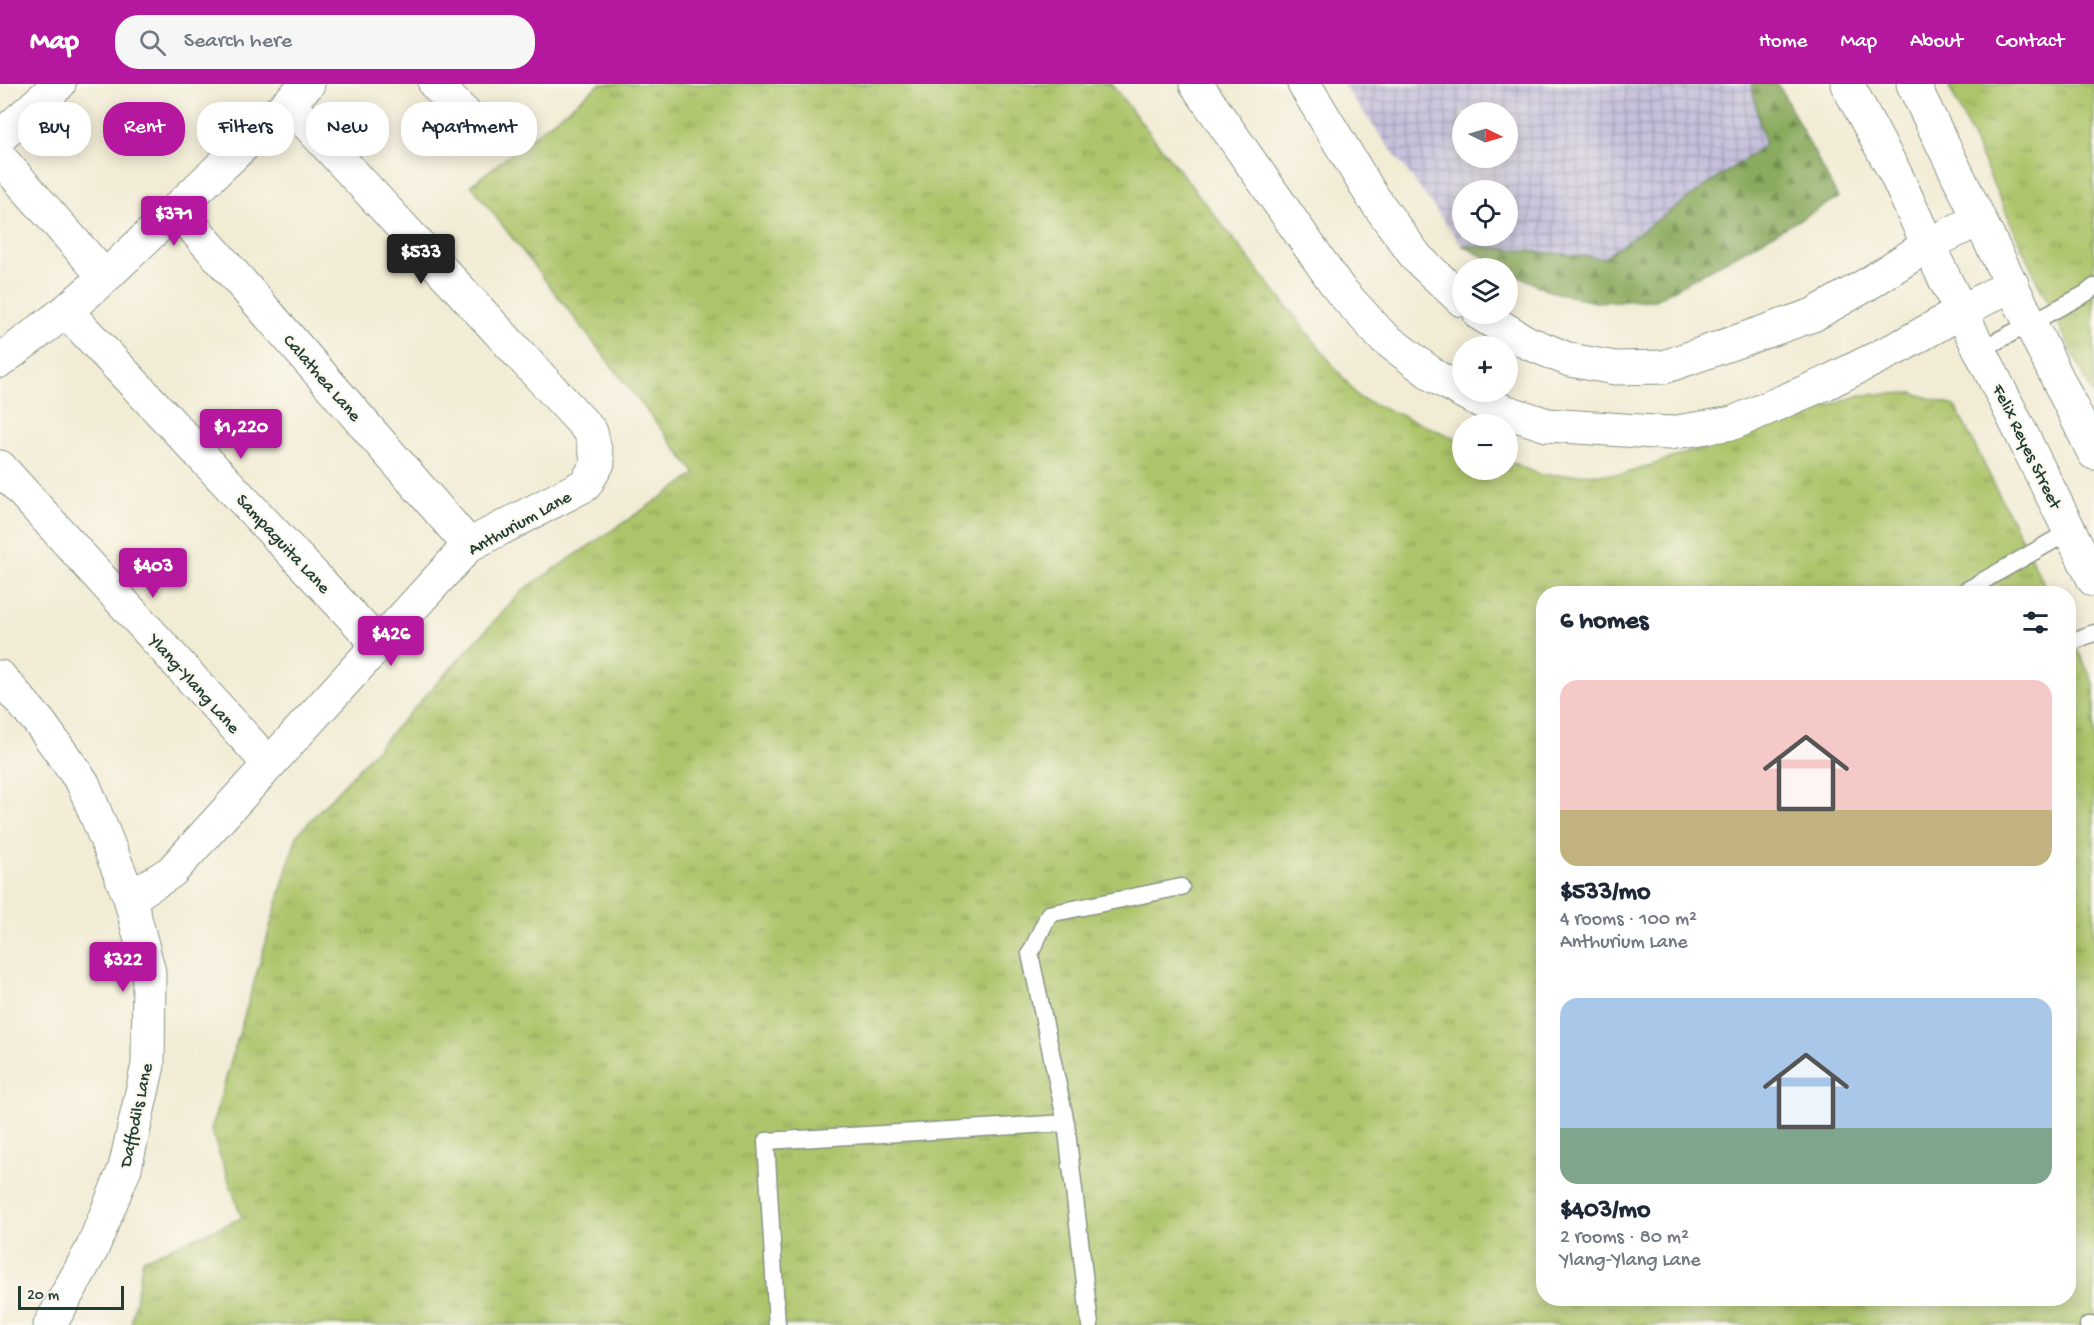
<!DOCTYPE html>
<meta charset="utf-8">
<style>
:root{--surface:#fff;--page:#f6f6f7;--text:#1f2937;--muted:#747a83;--accent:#b5179e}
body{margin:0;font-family:"Gochi Hand",sans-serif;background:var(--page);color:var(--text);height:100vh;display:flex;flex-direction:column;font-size:22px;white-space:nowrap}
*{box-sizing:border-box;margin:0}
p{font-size:20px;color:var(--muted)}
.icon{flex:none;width:33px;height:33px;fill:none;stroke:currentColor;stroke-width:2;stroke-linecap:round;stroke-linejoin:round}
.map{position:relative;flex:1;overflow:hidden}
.sheet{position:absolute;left:1536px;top:502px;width:540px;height:720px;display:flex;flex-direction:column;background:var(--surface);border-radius:24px;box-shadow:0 3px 15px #0003}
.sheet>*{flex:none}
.guide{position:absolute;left:18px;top:18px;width:570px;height:54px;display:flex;gap:12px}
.needle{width:39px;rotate:95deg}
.fabs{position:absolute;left:1452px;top:18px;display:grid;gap:12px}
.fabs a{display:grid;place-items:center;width:66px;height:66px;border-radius:50%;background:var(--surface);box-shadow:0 3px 15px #0003;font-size:30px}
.scale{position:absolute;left:18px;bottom:15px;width:106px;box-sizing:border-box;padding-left:6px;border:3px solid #1f3d34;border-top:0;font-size:16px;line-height:21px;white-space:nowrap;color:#1f3d34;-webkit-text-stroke:4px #fbf7ec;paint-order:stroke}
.price{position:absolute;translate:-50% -51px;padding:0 14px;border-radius:6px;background:var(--accent);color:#fff;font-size:20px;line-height:39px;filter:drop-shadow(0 2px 3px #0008)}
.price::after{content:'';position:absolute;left:50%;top:36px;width:18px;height:14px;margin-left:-9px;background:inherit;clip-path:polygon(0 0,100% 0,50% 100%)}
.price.selected{background:#222;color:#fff}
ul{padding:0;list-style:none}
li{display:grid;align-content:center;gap:12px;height:318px;padding:0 24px}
li span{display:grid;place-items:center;height:186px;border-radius:18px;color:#555}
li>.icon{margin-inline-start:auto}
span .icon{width:108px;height:108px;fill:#fffc;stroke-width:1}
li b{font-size:26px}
h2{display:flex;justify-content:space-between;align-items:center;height:72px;padding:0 24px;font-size:26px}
.chip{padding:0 21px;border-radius:24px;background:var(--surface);box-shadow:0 3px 15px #0003;font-size:21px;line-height:54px}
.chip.selected{background:var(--accent);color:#fff}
header{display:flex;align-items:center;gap:36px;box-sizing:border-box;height:84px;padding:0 30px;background:var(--accent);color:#fff}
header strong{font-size:28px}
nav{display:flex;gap:33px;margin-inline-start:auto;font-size:21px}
.search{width:420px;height:54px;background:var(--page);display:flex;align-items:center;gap:15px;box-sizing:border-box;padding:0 21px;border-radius:24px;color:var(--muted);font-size:22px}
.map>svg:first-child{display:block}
.industrial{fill:url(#industrial-grid);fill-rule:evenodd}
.grass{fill:url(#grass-tufts);stroke:#66814f;stroke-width:1.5}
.forest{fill:url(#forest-firs);stroke:#547449;stroke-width:1.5}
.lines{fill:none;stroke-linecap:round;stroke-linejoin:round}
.service-casing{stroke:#889484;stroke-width:19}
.minor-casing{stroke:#889484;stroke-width:35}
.primary-casing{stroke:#889484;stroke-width:35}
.motorway-casing{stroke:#889484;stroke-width:35}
.service{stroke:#fff;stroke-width:16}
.minor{stroke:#fff;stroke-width:33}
.primary{stroke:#fff;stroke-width:33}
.motorway{stroke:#fff;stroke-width:33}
.labels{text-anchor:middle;stroke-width:4.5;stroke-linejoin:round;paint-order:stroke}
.street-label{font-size:18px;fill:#1f3d34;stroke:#fbf7ec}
</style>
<header>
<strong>Map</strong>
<div class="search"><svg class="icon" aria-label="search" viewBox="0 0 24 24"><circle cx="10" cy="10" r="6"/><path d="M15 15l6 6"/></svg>Search here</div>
<nav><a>Home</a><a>Map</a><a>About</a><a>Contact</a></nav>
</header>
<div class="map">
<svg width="2094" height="1241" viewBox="0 0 2094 1241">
<defs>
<pattern id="industrial-grid" width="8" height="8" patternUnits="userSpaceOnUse" patternTransform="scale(1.5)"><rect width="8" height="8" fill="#c5c0db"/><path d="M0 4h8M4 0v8" fill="none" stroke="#9f9db2"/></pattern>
<pattern id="grass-tufts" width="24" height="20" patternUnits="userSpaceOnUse" patternTransform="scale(1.5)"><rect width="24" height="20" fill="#adc56a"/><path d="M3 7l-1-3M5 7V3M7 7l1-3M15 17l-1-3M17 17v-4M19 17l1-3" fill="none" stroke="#8ca158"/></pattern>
<pattern id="forest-firs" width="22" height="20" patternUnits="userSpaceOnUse" patternTransform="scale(1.5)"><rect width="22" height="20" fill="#8aaa5e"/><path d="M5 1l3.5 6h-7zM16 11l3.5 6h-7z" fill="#708c4e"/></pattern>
</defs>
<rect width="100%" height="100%" fill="#fbf7ec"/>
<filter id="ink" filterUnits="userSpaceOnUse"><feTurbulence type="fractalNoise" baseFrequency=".0167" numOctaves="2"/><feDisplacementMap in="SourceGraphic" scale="12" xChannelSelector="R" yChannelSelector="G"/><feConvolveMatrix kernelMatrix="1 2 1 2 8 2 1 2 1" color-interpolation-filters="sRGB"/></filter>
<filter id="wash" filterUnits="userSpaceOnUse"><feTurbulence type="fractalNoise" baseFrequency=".008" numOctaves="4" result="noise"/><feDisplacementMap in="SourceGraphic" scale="24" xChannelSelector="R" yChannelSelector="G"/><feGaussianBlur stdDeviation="1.35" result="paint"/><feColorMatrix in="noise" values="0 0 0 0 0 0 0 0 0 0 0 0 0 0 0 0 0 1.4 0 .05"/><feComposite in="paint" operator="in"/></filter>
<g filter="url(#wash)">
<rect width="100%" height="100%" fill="#f2ecd5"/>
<path class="industrial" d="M1342,0H1751L1765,61L1603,174L1462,161ZM1462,28H1508V74H1462ZM1462,106H1508V152H1462Z"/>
<path class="grass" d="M600,0H1111L1359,314L1462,357V386H1508V377L1541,391L1624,390L1861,311L1913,309L1955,322L2049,510H1544V1215H2068L2069,549L2094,600V1241H131L143,1175L242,1134L211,1046L297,751L523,506L696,390L471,101Z
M1948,0H2094V312L2038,199Z"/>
<path class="forest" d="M1751,0H1778L1838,114L1655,216L1594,218L1546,206L1462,161L1603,174L1765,61Z"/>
</g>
<g filter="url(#ink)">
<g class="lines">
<defs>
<path id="service" d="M1980,266L2085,210L2094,203
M1960,510L2070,447
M2068,559L2094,549
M1066,1039L1030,870L1049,830L1181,803
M777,1241L766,1057L1066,1039L1090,1241
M2088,1241H2094"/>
<path id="minor" d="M435,0L468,33
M0,53L59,0
M0,74L105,193
M177,125L469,461
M66,227L378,560
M0,277L66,227L105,193L308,0
M0,383L269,680
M0,593L40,639L83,699L130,814L149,888L148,981L125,1084L92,1165L50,1241
M130,814L171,788L469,461L585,401L598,379L591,348L288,19"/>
<path id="primary" d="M1847,0L1896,91L1928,161L2094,496
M1913,0L2094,369
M1928,161L1979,135
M1961,228L2012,200"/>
<path id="motorway" d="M1196,0L1340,206L1382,252L1436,293L1462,307
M1304,0L1372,112L1417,174L1462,216
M1480,230L1526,258L1570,276L1615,284L1664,283L1813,231L1866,201L1928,161
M1463,308L1495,324L1547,341L1670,349L1733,339L1826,299L1901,262L1961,228"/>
</defs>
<use href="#service" class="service-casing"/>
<use href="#minor" class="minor-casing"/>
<use href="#primary" class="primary-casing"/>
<use href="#motorway" class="motorway-casing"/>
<use href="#service" class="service"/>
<use href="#minor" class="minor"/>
<use href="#primary" class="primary"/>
<use href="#motorway" class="motorway"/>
</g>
</g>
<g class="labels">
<g class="street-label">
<text transform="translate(323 293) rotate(49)" y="6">Calathea Lane</text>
<text transform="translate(2028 362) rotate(64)" y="6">Felix Reyes Street</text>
<text transform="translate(519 438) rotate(-29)" y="6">Anthurium Lane</text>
<text transform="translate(284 459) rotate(47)" y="6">Sampaguita Lane</text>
<text transform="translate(195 599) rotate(48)" y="6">Ylang-Ylang Lane</text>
<text transform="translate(135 1031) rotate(-78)" y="6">Daffodils Lane</text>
</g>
</g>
</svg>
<div class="fabs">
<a><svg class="needle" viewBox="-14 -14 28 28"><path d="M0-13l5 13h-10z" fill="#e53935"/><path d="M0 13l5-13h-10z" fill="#747a83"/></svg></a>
<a><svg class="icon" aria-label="locate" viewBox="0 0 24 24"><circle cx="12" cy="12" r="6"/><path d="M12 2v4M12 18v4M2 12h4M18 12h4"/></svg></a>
<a><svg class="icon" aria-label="layers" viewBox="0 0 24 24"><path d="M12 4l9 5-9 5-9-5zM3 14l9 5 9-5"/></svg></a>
<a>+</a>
<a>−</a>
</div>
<div class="scale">20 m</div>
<b class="price" style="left:174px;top:163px">$371</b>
<b class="price selected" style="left:421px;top:201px">$533</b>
<b class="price" style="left:241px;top:376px">$1,220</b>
<b class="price" style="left:153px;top:515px">$403</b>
<b class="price" style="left:391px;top:583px">$426</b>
<b class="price" style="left:123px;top:909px">$322</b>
<div class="guide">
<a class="chip">Buy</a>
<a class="chip selected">Rent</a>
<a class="chip">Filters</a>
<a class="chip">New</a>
<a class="chip">Apartment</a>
</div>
<section class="sheet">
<h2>6 homes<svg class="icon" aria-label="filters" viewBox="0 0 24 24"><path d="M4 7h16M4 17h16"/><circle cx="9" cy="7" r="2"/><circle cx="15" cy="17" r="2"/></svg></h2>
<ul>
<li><span style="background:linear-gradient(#f6c9c9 70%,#c2b280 0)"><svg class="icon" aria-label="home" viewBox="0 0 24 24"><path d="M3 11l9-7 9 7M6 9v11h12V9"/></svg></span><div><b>$533/mo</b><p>4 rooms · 100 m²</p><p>Anthurium Lane</p></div></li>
<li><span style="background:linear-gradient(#a9c7e8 70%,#7fa58c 0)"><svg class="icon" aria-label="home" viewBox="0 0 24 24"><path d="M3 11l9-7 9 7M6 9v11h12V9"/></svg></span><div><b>$403/mo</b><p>2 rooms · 80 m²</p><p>Ylang-Ylang Lane</p></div></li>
</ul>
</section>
</div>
